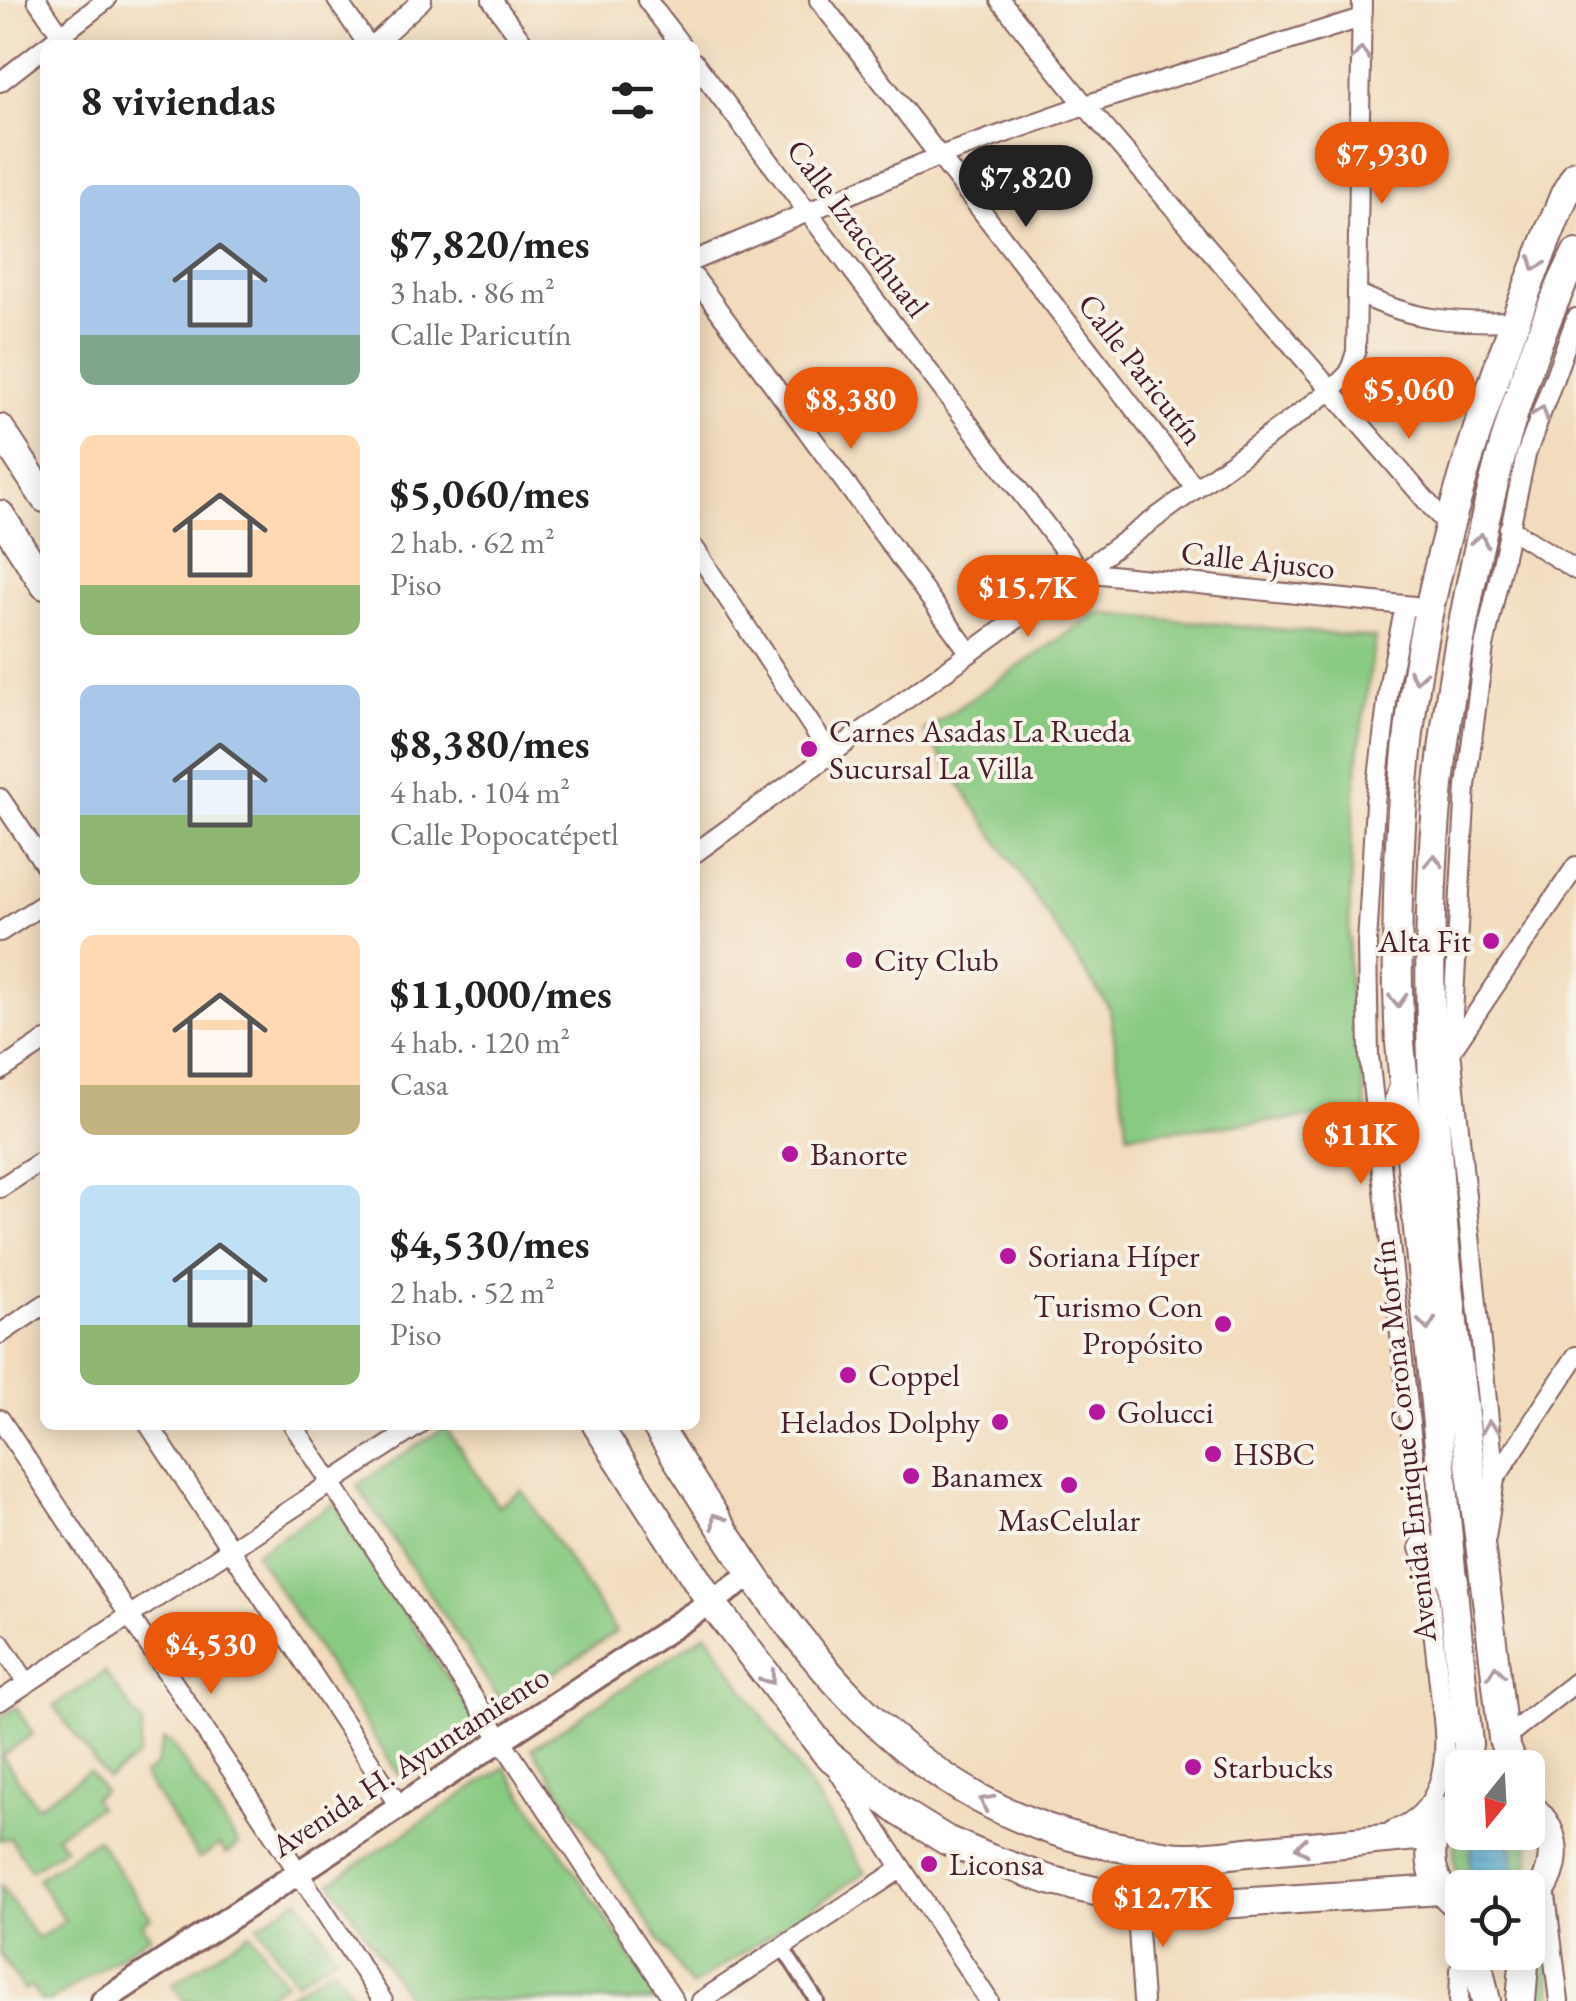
<!DOCTYPE html>
<html lang="es">
<meta charset="utf-8">
<style>
:root{--surface:#fff;--page:#f6f6f6;--text:#222;--muted:#767676;--accent:#ea580c}
body{margin:0;font-family:"EB Garamond",serif;background:var(--page);color:var(--text);height:100vh;display:flex;flex-direction:column;font-size:38px;white-space:nowrap}
*{box-sizing:border-box;margin:0}
p{font-size:32px;color:var(--muted)}
.icon{flex:none;width:55px;height:55px;fill:none;stroke:currentColor;stroke-width:2;stroke-linecap:round;stroke-linejoin:round}
.map{position:relative;flex:1;overflow:hidden}
.drawer{position:absolute;left:40px;top:40px;width:660px;height:1390px;display:flex;flex-direction:column;background:var(--surface);border-radius:15px;box-shadow:0 5px 25px #0003}
.drawer>*{flex:none}
.needle{width:65px;rotate:198deg}
.buttons{position:absolute;left:1445px;top:1750px;display:grid;gap:20px}
.buttons a{display:grid;place-items:center;width:100px;height:100px;border-radius:15px;background:var(--surface);box-shadow:0 5px 25px #0003;font-size:50px}
.price{position:absolute;translate:-50% -85px;padding:0 22px;border-radius:35px;background:var(--accent);color:#fff;font-size:32px;line-height:65px;filter:drop-shadow(0 2px 5px #0008)}
.price::after{content:'';position:absolute;left:50%;top:60px;width:30px;height:22px;margin-left:-15px;background:inherit;clip-path:polygon(0 0,100% 0,50% 100%)}
.price.on{background:#222;color:#fff}
ul{padding:0;list-style:none}
li{display:flex;align-items:center;gap:30px;height:250px;padding:0 40px}
li span{display:grid;place-items:center;flex:none;width:280px;height:200px;border-radius:15px;color:#555}
li>.icon{margin-inline-start:auto}
span .icon{width:120px;height:120px;fill:#fffc;stroke-width:1}
li b{font-size:42px}
h2{display:flex;justify-content:space-between;align-items:center;height:120px;padding:0 40px;font-size:42px}
.map>svg:first-child{display:block}
.green{fill:#89ca82;stroke:#6a7456;stroke-width:2.5}
.park{fill:url(#park-crowns);stroke:#6a7456;stroke-width:2.5}
.water{fill:url(#water-rules);stroke:#566c84;stroke-width:2.5}
.lines{fill:none;stroke-linecap:round;stroke-linejoin:round}
.pedestrian-casing{stroke:#85615e;stroke-width:18}
.minor-casing{stroke:#85615e;stroke-width:22}
.tertiary-casing{stroke:#85615e;stroke-width:28}
.primary-casing{stroke:#85615e;stroke-width:32}
.pedestrian{stroke:#fff;stroke-width:12}
.minor{stroke:#fff;stroke-width:18}
.tertiary{stroke:#fff;stroke-width:22}
.primary{stroke:#fff;stroke-width:28}
.oneway{stroke:#ae9aa0}
.poi-dot{fill:#b5179e;stroke:#f7f3e8;stroke-width:4}
.labels{text-anchor:middle;stroke-width:8;stroke-linejoin:round;paint-order:stroke}
.street-label{font-size:32px;fill:#4a1f2b;stroke:#f7f3e8}
.poi-label{font-size:32px;fill:#4a1f2b;stroke:#f7f3e8;text-anchor:start}
</style>
<div class="map">
<svg width="1576" height="2001" viewBox="0 0 1576 2001">
<defs>
<pattern id="park-crowns" width="20" height="18" patternUnits="userSpaceOnUse" patternTransform="scale(2.5)"><rect width="20" height="18" fill="#89ca82"/><path d="M2 6a3 3 0 1 1 6 0M12 15a3 3 0 1 1 6 0" fill="none" stroke="#78ad70"/></pattern>
<pattern id="water-rules" width="6" height="5" patternUnits="userSpaceOnUse" patternTransform="scale(2.5)"><rect width="6" height="5" fill="#61b9de"/><path d="M0 2.5h6" fill="none" stroke="#5296b4"/></pattern>
</defs>
<rect width="100%" height="100%" fill="#f7f3e8"/>
<filter id="ink" filterUnits="userSpaceOnUse"><feTurbulence type="fractalNoise" baseFrequency=".01" numOctaves="2"/><feDisplacementMap in="SourceGraphic" scale="20" xChannelSelector="R" yChannelSelector="G"/><feConvolveMatrix kernelMatrix="1 2 1 2 8 2 1 2 1" color-interpolation-filters="sRGB"/></filter>
<filter id="wash" filterUnits="userSpaceOnUse"><feTurbulence type="fractalNoise" baseFrequency=".0048" numOctaves="4" result="noise"/><feDisplacementMap in="SourceGraphic" scale="40" xChannelSelector="R" yChannelSelector="G"/><feGaussianBlur stdDeviation="2.25" result="paint"/><feColorMatrix in="noise" values="0 0 0 0 0 0 0 0 0 0 0 0 0 0 0 0 0 1.4 0 .05"/><feComposite in="paint" operator="in"/></filter>
<g filter="url(#wash)">
<rect width="100%" height="100%" fill="#f2dcbd"/>
<path class="green" d="M1097,613L1375,638L1359,748L1352,835L1348,975L1367,1113L1128,1134L1110,1009L924,731Z
M445,1427L498,1506L522,1490L616,1632L504,1706L357,1485Z
M334,1503L478,1724L399,1775L255,1553Z
M707,1633L866,1872L691,1987L532,1748Z
M105,1672L143,1725L138,1757L107,1779L54,1706Z
M16,1707L33,1734L2,1756L37,1806L89,1771L103,1791L93,1798L98,1807L56,1835L65,1848L31,1870L10,1838L0,1840V1717Z
M163,1740L171,1743L239,1845L226,1854L220,1845L199,1859L143,1775L156,1766Z
M505,1767L661,2001H410L331,1882Z
M1462,1826V1832L1478,1833L1470,1854L1480,1886L1484,1887L1463,1888C1451,1867 1452,1846 1462,1826Z
M1504,1833H1525C1532,1852 1532,1870 1520,1887L1500,1888C1516,1872 1516,1851 1504,1833Z
M97,1839L151,1918L142,1924L150,1936L51,2001H41L31,1986L24,1990L0,1954V1885L37,1939L65,1921L37,1879Z
M250,1932L285,1983L258,2001H184L173,1984Z
M1548,1946L1552,2001H1536V1953L1541,1947Z
M333,1966L356,2001H279Z"/>
<path class="park" d="M299,1899L336,1955L295,1982L258,1925Z"/>
<path class="water" d="M1478,1833H1504C1516,1851 1518,1873 1500,1887L1480,1886C1464,1870 1469,1851 1478,1833Z"/>
</g>
<g filter="url(#ink)">
<g class="lines">
<defs>
<path id="pedestrian" d="M782,1947L817,2001"/>
<path id="minor" d="M37,0L61,35
M337,0L368,45
M492,0L525,45
M647,0L681,45
M819,0L1196,489
M1000,0L1085,105L1448,526
M48,45L106,0
M373,45L422,0
M695,63L1081,572L1414,606
M0,82L45,47
M695,260L940,156L1085,105L1361,18
M695,278L970,653
M1357,293C1415,321 1451,323 1515,321
M1509,528L1576,570
M695,549L831,755
M1405,606L1390,678L1375,803L1367,945L1369,1056L1443,1719L1467,1743
M0,798L45,865
M695,853L1333,389L1349,373L1356,352L1362,0
M0,932L45,903
M1453,1048L1576,866
M0,1071L45,1041
M0,1188L45,1159
M0,1334L45,1304
M0,1419L383,2001
M149,1425L399,1806
M293,1425L674,2001
M1495,1479L1576,1356
M1486,1538L1495,1479L1451,1050L1466,786L1484,647L1526,455L1576,318
M0,1643L27,1683
M0,1701L419,1425
M1503,1739L1576,1682
M838,1771L989,2001
M1393,1830C1441,1814 1448,1764 1443,1719
M1545,1887L1559,2001
M1136,1901L1143,2001
M701,2001L902,1868
M1459,2001L1460,1970L1465,1952"/>
<path id="tertiary" d="M103,2001L752,1575"/>
<path id="primary" d="M0,429L45,498
M0,515L45,585
M1381,1144L1403,1090
M597,1425L711,1602L827,1754L899,1811L946,1840L990,1859L1049,1880L1136,1901L1189,1906L1441,1890
M656,1425C777,1615 888,1812 1131,1849C1148,1852 1166,1857 1184,1857C1211,1858 1240,1852 1267,1850C1323,1845 1378,1840 1434,1834
M1424,1547L1454,1581
M1465,1768L1468,1744L1400,1043C1393,905 1400,741 1430,605C1461,464 1510,326 1565,194L1576,175
M1514,1768L1503,1739C1473,1448 1417,1157 1433,863C1438,760 1455,656 1477,555C1499,452 1529,349 1576,254
M1462,1801C1422,1828 1420,1881 1462,1908
M1528,1806C1563,1832 1559,1877 1528,1904
M1475,1952L1486,2001
M1521,2001L1525,1952"/>
</defs>
<use href="#pedestrian" class="pedestrian-casing"/>
<use href="#minor" class="minor-casing"/>
<use href="#tertiary" class="tertiary-casing"/>
<use href="#primary" class="primary-casing"/>
<use href="#pedestrian" class="pedestrian"/>
<use href="#minor" class="minor"/>
<use href="#tertiary" class="tertiary"/>
<use href="#primary" class="primary"/>
</g>
<defs><path id="oneway-chevron" d="M-2-3.5L2.5 0L-2 3.5" fill="none" stroke-width="1.6" stroke-linecap="round" stroke-linejoin="round" transform="scale(2.5)"/></defs>
<g class="oneway">
<use href="#oneway-chevron" transform="translate(1361 54) rotate(-89)"/>
<use href="#oneway-chevron" transform="translate(1536 264) rotate(112)"/>
<use href="#oneway-chevron" transform="translate(1541 413) rotate(-71)"/>
<use href="#oneway-chevron" transform="translate(1480 540) rotate(-78)"/>
<use href="#oneway-chevron" transform="translate(1417 676) rotate(99)"/>
<use href="#oneway-chevron" transform="translate(1434 861) rotate(-87)"/>
<use href="#oneway-chevron" transform="translate(1398 1000) rotate(87)"/>
<use href="#oneway-chevron" transform="translate(1427 1324) rotate(84)"/>
<use href="#oneway-chevron" transform="translate(1490 1427) rotate(-96)"/>
<use href="#oneway-chevron" transform="translate(717 1520) rotate(-123)"/>
<use href="#oneway-chevron" transform="translate(1496 1672) rotate(-96)"/>
<use href="#oneway-chevron" transform="translate(769 1678) rotate(53)"/>
<use href="#oneway-chevron" transform="translate(986 1802) rotate(-152)"/>
<use href="#oneway-chevron" transform="translate(1302 1847) rotate(175)"/>
</g>
</g>
<g class="poi-dot">
<circle cx="809" cy="749" r="10"/>
<circle cx="1491" cy="941" r="10"/>
<circle cx="854" cy="960" r="10"/>
<circle cx="790" cy="1154" r="10"/>
<circle cx="1008" cy="1256" r="10"/>
<circle cx="1223" cy="1324" r="10"/>
<circle cx="848" cy="1375" r="10"/>
<circle cx="1097" cy="1412" r="10"/>
<circle cx="1000" cy="1422" r="10"/>
<circle cx="1213" cy="1454" r="10"/>
<circle cx="911" cy="1476" r="10"/>
<circle cx="1069" cy="1485" r="10"/>
<circle cx="1193" cy="1767" r="10"/>
<circle cx="929" cy="1864" r="10"/>
</g>
<g class="labels">
<g class="street-label">
<text transform="translate(858 228) rotate(53)" y="11">Calle Iztaccíhuatl</text>
<text transform="translate(1141 369) rotate(52)" y="11">Calle Paricutín</text>
<text transform="translate(1258 560) rotate(6)" y="11">Calle Ajusco</text>
<text transform="translate(1404 1441) rotate(-96)" y="11">Avenida Enrique Corona Morfín</text>
<text transform="translate(410 1761) rotate(-33)" y="11">Avenida H. Ayuntamiento</text>
</g>
<g class="poi-label">
<text x="829" y="742">Carnes Asadas La Rueda<tspan x="829" dy="37">Sucursal La Villa</tspan></text>
<text x="1471" y="952" text-anchor="end">Alta Fit</text>
<text x="874" y="971">City Club</text>
<text x="810" y="1165">Banorte</text>
<text x="1028" y="1267">Soriana Híper</text>
<text x="1203" y="1317" text-anchor="end">Turismo Con<tspan x="1203" dy="37">Propósito</tspan></text>
<text x="868" y="1386">Coppel</text>
<text x="1117" y="1423">Golucci</text>
<text x="980" y="1433" text-anchor="end">Helados Dolphy</text>
<text x="1233" y="1465">HSBC</text>
<text x="931" y="1487">Banamex</text>
<text x="1069" y="1531" text-anchor="middle">MasCelular</text>
<text x="1213" y="1778">Starbucks</text>
<text x="949" y="1875">Liconsa</text>
</g>
</g>
</svg>
<div class="buttons">
<a><svg class="needle" viewBox="-14 -14 28 28"><path d="M0-13l5 13h-10z" fill="#e53935"/><path d="M0 13l5-13h-10z" fill="#767676"/></svg></a>
<a><svg class="icon" aria-label="locate" viewBox="0 0 24 24"><circle cx="12" cy="12" r="6"/><path d="M12 2v4M12 18v4M2 12h4M18 12h4"/></svg></a>
</div>
<b class="price" style="left:1382px;top:207px">$7,930</b>
<b class="price on" style="left:1026px;top:230px">$7,820</b>
<b class="price" style="left:1409px;top:442px">$5,060</b>
<b class="price" style="left:851px;top:452px">$8,380</b>
<b class="price" style="left:1028px;top:640px">$15.7K</b>
<b class="price" style="left:1361px;top:1187px">$11K</b>
<b class="price" style="left:211px;top:1697px">$4,530</b>
<b class="price" style="left:1163px;top:1950px">$12.7K</b>
<section class="drawer">
<h2>8 viviendas<svg class="icon" aria-label="filters" viewBox="0 0 24 24"><path d="M4 7h16M4 17h16"/><circle cx="9" cy="7" r="2"/><circle cx="15" cy="17" r="2"/></svg></h2>
<ul>
<li><span style="background:linear-gradient(#a9c7e8 75%,#7fa58c 0)"><svg class="icon" aria-label="home" viewBox="0 0 24 24"><path d="M3 11l9-7 9 7M6 9v11h12V9"/></svg></span><div><b>$7,820/mes</b><p>3 hab. · 86 m²</p><p>Calle Paricutín</p></div></li>
<li><span style="background:linear-gradient(#ffd9b3 75%,#8fb573 0)"><svg class="icon" aria-label="home" viewBox="0 0 24 24"><path d="M3 11l9-7 9 7M6 9v11h12V9"/></svg></span><div><b>$5,060/mes</b><p>2 hab. · 62 m²</p><p>Piso</p></div></li>
<li><span style="background:linear-gradient(#a9c7e8 65%,#8fb573 0)"><svg class="icon" aria-label="home" viewBox="0 0 24 24"><path d="M3 11l9-7 9 7M6 9v11h12V9"/></svg></span><div><b>$8,380/mes</b><p>4 hab. · 104 m²</p><p>Calle Popocatépetl</p></div></li>
<li><span style="background:linear-gradient(#ffd9b3 75%,#c2b280 0)"><svg class="icon" aria-label="home" viewBox="0 0 24 24"><path d="M3 11l9-7 9 7M6 9v11h12V9"/></svg></span><div><b>$11,000/mes</b><p>4 hab. · 120 m²</p><p>Casa</p></div></li>
<li><span style="background:linear-gradient(#bfe0f5 70%,#8fb573 0)"><svg class="icon" aria-label="home" viewBox="0 0 24 24"><path d="M3 11l9-7 9 7M6 9v11h12V9"/></svg></span><div><b>$4,530/mes</b><p>2 hab. · 52 m²</p><p>Piso</p></div></li>
</ul>
</section>
</div>
